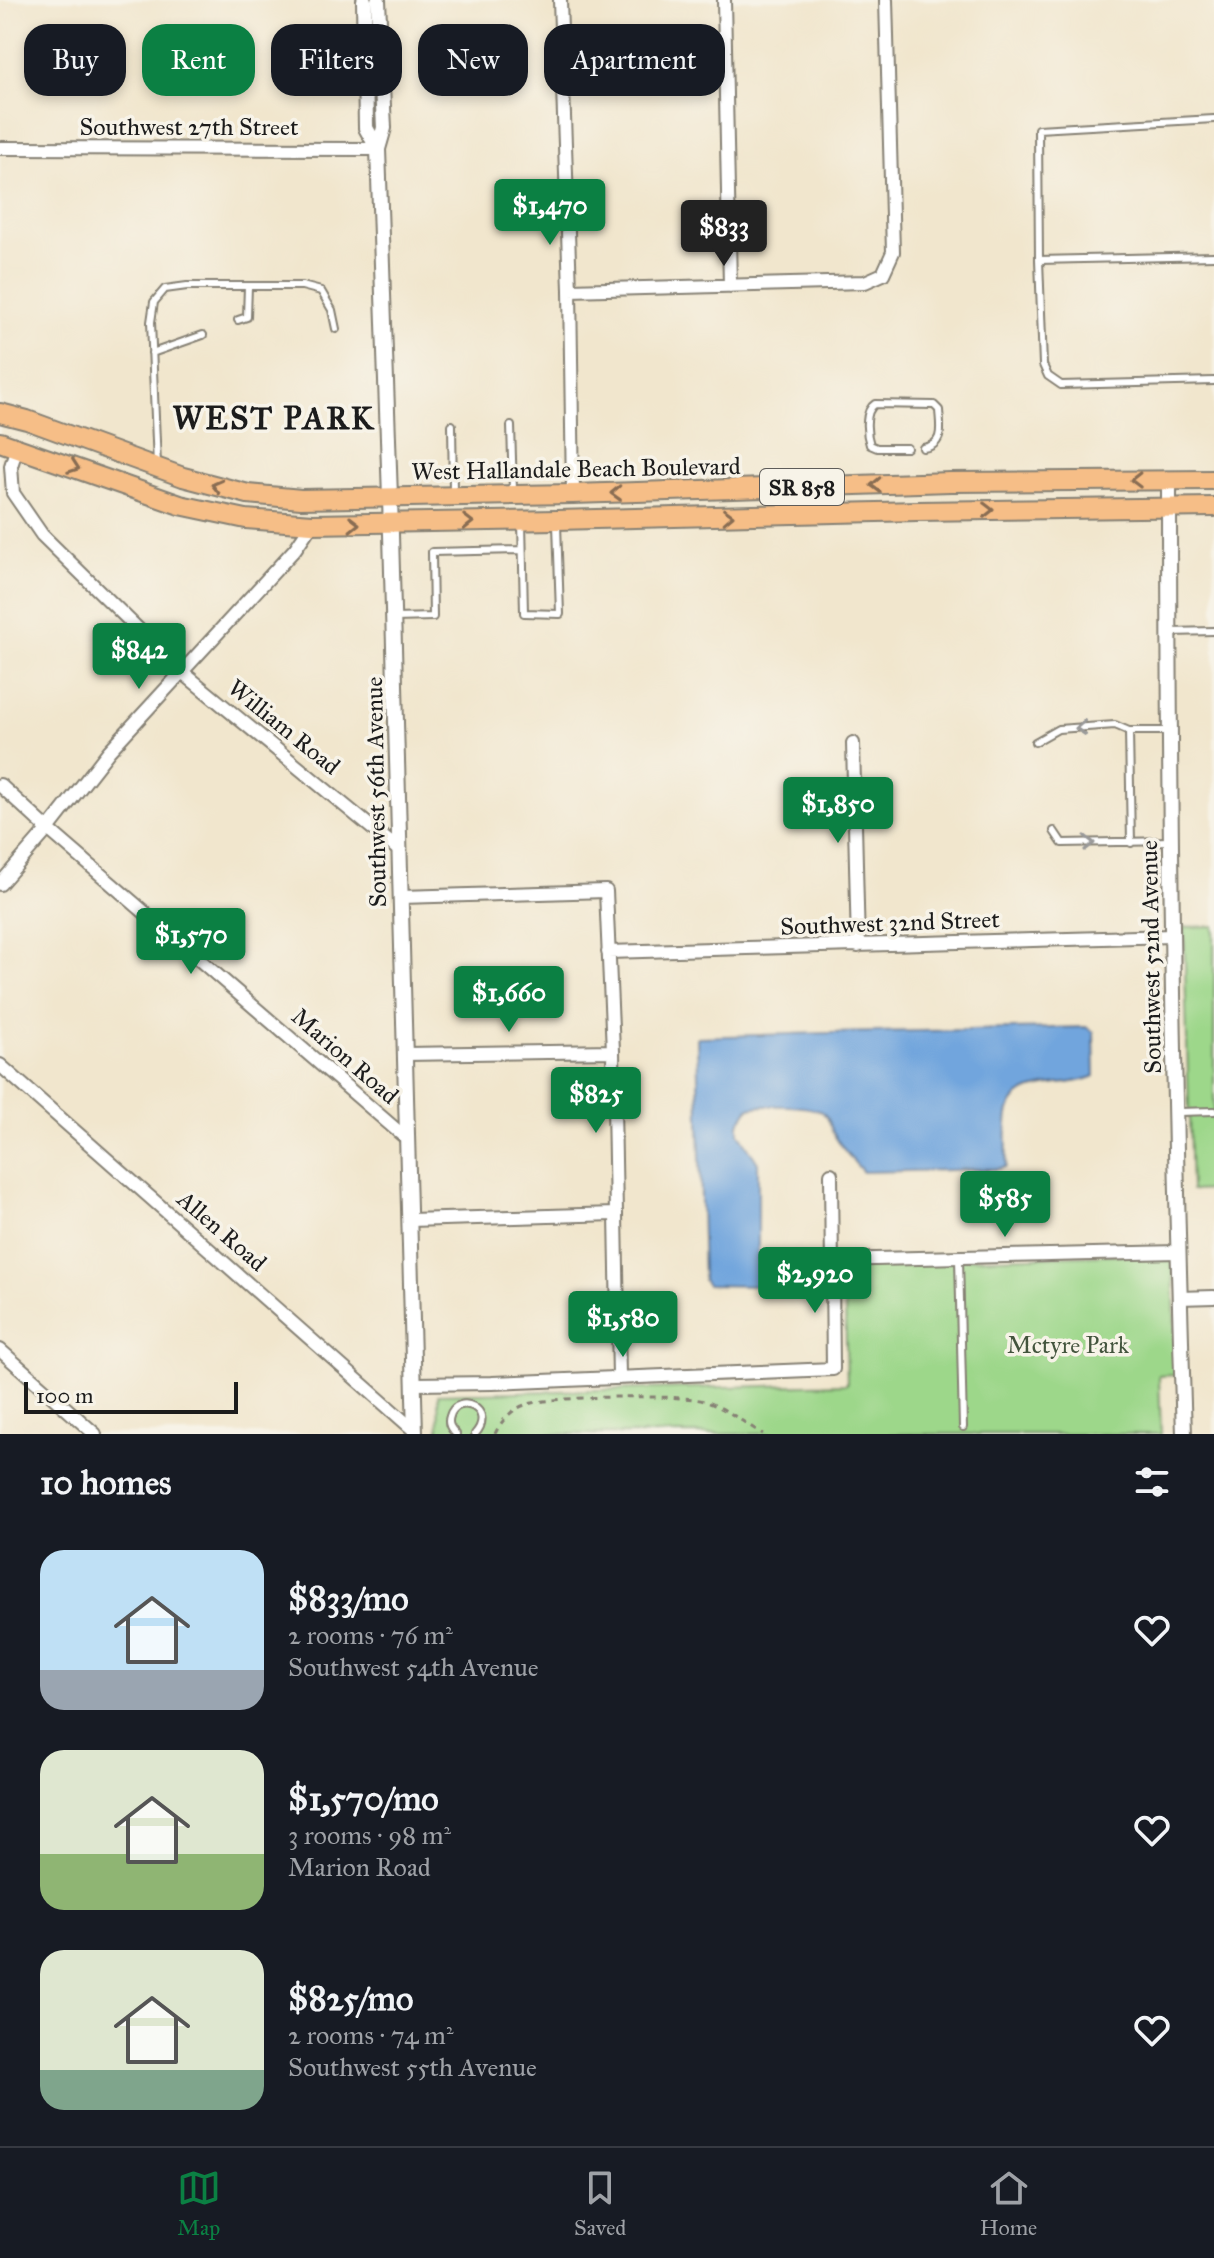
<!DOCTYPE html>
<meta charset="utf-8">
<style>
:root{--surface:#171b24;--page:#242831;--text:#f1f3f6;--muted:#9ea1a6;--line:#363941;--accent:#0b8043}
body{margin:0;font-family:"IM FELL Great Primer",serif;background:var(--page);color:var(--text);height:100vh;display:flex;flex-direction:column;font-size:30px;white-space:nowrap}
*{box-sizing:border-box;margin:0}
p{font-size:26px;color:var(--muted)}
.icon{flex:none;width:44px;height:44px;fill:none;stroke:currentColor;stroke-width:2;stroke-linecap:round;stroke-linejoin:round}
.map{position:relative;height:1434px;overflow:hidden}
.side{display:flex;flex-direction:column;background:var(--surface);flex:1}
.side>*{flex:none}
.banner{position:absolute;left:24px;top:24px;width:800px;height:72px;display:flex;gap:16px}
.scale{position:absolute;left:24px;bottom:20px;width:214px;box-sizing:border-box;padding-left:8px;border:4px solid #1c1c1c;border-top:0;font-size:22px;line-height:28px;white-space:nowrap;color:#1c1c1c;-webkit-text-stroke:6px #f7f3e8;paint-order:stroke}
.price{position:absolute;translate:-50% -68px;padding:0 18px;border-radius:8px;background:var(--accent);color:#fff;font-size:26px;line-height:52px;filter:drop-shadow(0 2px 4px #0008)}
.price::after{content:'';position:absolute;left:50%;top:48px;width:24px;height:18px;margin-left:-12px;background:inherit;clip-path:polygon(0 0,100% 0,50% 100%)}
.price.on{background:#222;color:#fff}
ul{padding:0;list-style:none}
li{display:flex;align-items:center;gap:24px;height:200px;padding:0 40px}
li span{display:grid;place-items:center;flex:none;width:224px;height:160px;border-radius:24px;color:#555}
li>.icon{margin-inline-start:auto}
span .icon{width:96px;height:96px;fill:#fffc;stroke-width:1}
li b{font-size:34px}
h2{display:flex;justify-content:space-between;align-items:center;height:96px;padding:0 40px;font-size:34px}
.pill{padding:0 28px;border-radius:24px;background:var(--surface);box-shadow:0 4px 12px #0003;font-size:28px;line-height:72px}
.pill.on{background:var(--accent);color:#fff}
.menu{display:flex;justify-content:space-around;align-items:center;height:112px;border-top:2px solid var(--line);background:var(--surface);font-size:22px;color:var(--muted)}
.menu a{display:grid;justify-items:center;gap:4px}
.menu .on{color:var(--accent)}
.map>svg:first-child{display:block}
.green{fill:#9dd78a;stroke:#5c7a53;stroke-width:2}
.water{fill:#71a5dd;stroke:#46607c;stroke-width:2}
.lines{fill:none;stroke-linecap:round;stroke-linejoin:round}
.service-casing{stroke:#868174;stroke-width:10}
.minor-casing{stroke:#868174;stroke-width:16}
.tertiary-casing{stroke:#868174;stroke-width:18}
.primary-casing{stroke:#868174;stroke-width:22}
.path{stroke:#868174;stroke-width:3;stroke-dasharray:6 6;stroke-linecap:butt}
.service{stroke:#fff;stroke-width:6}
.minor{stroke:#fff;stroke-width:12}
.tertiary{stroke:#fff;stroke-width:14}
.primary{stroke:#f6be87;stroke-width:18}
.oneway{stroke:#896d52}
.oneway2{stroke:#999}
.labels{text-anchor:middle;stroke-width:7;stroke-linejoin:round;paint-order:stroke}
.shield{fill:#f7f3e8;stroke:#5e5c59;stroke-width:2}
.shield-label{font-size:22px;font-weight:bold;fill:#1c1c1c}
.street-label{font-size:24px;fill:#1c1c1c;stroke:#f7f3e8}
.park-label{font-size:24px;fill:#43543d;stroke:#f7f3e8}
.district-label{font-size:32px;font-weight:bold;letter-spacing:2px;fill:#1c1c1c;stroke:#f7f3e8}
</style>
<div class="map">
<svg width="1214" height="1434" viewBox="0 0 1214 1434">
<rect width="100%" height="100%" fill="#f7f3e8"/>
<filter id="ink" filterUnits="userSpaceOnUse"><feTurbulence type="fractalNoise" baseFrequency=".0125" numOctaves="2"/><feDisplacementMap in="SourceGraphic" scale="16" xChannelSelector="R" yChannelSelector="G"/><feConvolveMatrix kernelMatrix="1 2 1 2 8 2 1 2 1" color-interpolation-filters="sRGB"/></filter>
<filter id="wash" filterUnits="userSpaceOnUse"><feTurbulence type="fractalNoise" baseFrequency=".006" numOctaves="4" result="noise"/><feDisplacementMap in="SourceGraphic" scale="32" xChannelSelector="R" yChannelSelector="G"/><feGaussianBlur stdDeviation="1.8" result="paint"/><feColorMatrix in="noise" values="0 0 0 0 0 0 0 0 0 0 0 0 0 0 0 0 0 1.4 0 .05"/><feComposite in="paint" operator="in"/></filter>
<g filter="url(#wash)">
<rect width="100%" height="100%" fill="#f1e6cd"/>
<path class="green" d="M1214,926V1190L1191,1191L1184,927Z
M1173,1253L1176,1375L1159,1376L1161,1434H439L438,1394L847,1384L844,1262Z"/>
<path class="water" d="M1086,1027L1094,1032L1095,1076C1068,1090 1015,1076 1008,1115C1005,1132 1008,1150 1006,1167L998,1169L863,1172C851,1159 840,1146 832,1131C830,1124 829,1118 824,1114C815,1104 763,1105 749,1108L739,1124V1133L758,1163V1286L707,1285L703,1280L697,1037C827,1032 956,1031 1086,1027Z"/>
</g>
<g filter="url(#ink)">
<g class="lines">
<defs>
<path id="service" d="M1214,119L1038,129L1039,260L1043,365L1048,376L1061,385L1214,381
M1039,260L1214,256
M238,320L247,317L248,286
M152,353L203,335
M452,425L453,492
M511,426L513,491
M907,448H877L870,445C866,433 864,411 875,404L934,405L939,410C940,427 945,445 923,448
M157,465L151,322L154,302L165,289L187,286H302L321,291L332,310L336,329
M522,522L524,613L560,614L557,524
M394,618L433,617L432,552L522,550
M1170,632L1214,631
M1129,731L1131,843
M1035,742L1058,729L1115,725L1129,731H1171
M1054,831L1062,843L1172,841
M1178,1112L1214,1111
M959,1258L963,1427
M456,1434C451,1429 447,1424 450,1416C457,1392 497,1409 475,1434"/>
<path id="minor" d="M560,0L570,290L573,494
M724,0L730,286
M0,148L378,149
M570,290L865,282L883,274L893,252L886,0
M17,447L11,466L13,493L42,535L181,671L400,851
M853,743L858,946
M0,785L48,829L407,1139
M0,884L48,829L109,751L295,549L312,524
M401,897L606,891L613,1051L619,1377
M608,952L1172,936
M405,1054L613,1051
M0,1065L415,1431
M410,1220L615,1214
M832,1260L1178,1252
M1179,1298L1214,1297
M0,1350L95,1434
M414,1384L492,1383L833,1369L831,1174"/>
<path id="tertiary" d="M364,0L366,128L378,149
M378,0L384,128L378,149L390,497L415,1434
M1169,480C1169,798 1173,1116 1184,1434"/>
<path id="primary" d="M0,413L27,420L183,477L248,494L301,499L573,494L951,482L1214,480
M0,442L180,505L246,519L312,524L557,520L918,511L1214,507"/>
</defs>
<use href="#service" class="service-casing"/>
<use href="#minor" class="minor-casing"/>
<use href="#tertiary" class="tertiary-casing"/>
<use href="#primary" class="primary-casing"/>
<path class="path" d="M495,1434C500,1422 512,1409 525,1405C547,1396 682,1394 704,1401C726,1408 744,1423 763,1434"/>
<use href="#service" class="service"/>
<use href="#minor" class="minor"/>
<use href="#tertiary" class="tertiary"/>
<use href="#primary" class="primary"/>
</g>
<defs><path id="oneway-chevron" d="M-2-3.5L2.5 0L-2 3.5" fill="none" stroke-width="1.6" stroke-linecap="round" stroke-linejoin="round" transform="scale(2)"/></defs>
<g class="oneway">
<use href="#oneway-chevron" transform="translate(74 467) rotate(20)"/>
<use href="#oneway-chevron" transform="translate(1136 480) rotate(179)"/>
<use href="#oneway-chevron" transform="translate(876 485) rotate(178)"/>
<use href="#oneway-chevron" transform="translate(217 486) rotate(-166)"/>
<use href="#oneway-chevron" transform="translate(616 493) rotate(178)"/>
<use href="#oneway-chevron" transform="translate(988 510) rotate(-1)"/>
<use href="#oneway-chevron" transform="translate(728 516) rotate(-2)"/>
<use href="#oneway-chevron" transform="translate(468 522) rotate(-1)"/>
<use href="#oneway-chevron" transform="translate(354 524) rotate(-1)"/>
</g>
<g class="oneway2">
<use href="#oneway-chevron" transform="translate(1081 728) rotate(176)"/>
<use href="#oneway-chevron" transform="translate(1089 843)"/>
</g>
</g>
<g class="labels">
<rect class="shield" x="760" y="469" width="84" height="36" rx="6"/>
<g class="shield-label">
<text x="802" y="495">SR 858</text>
</g>
<g class="street-label">
<text x="189" y="135">Southwest 27th Street</text>
<text transform="translate(576 469) rotate(-1)" y="8">West Hallandale Beach Boulevard</text>
<text transform="translate(284 727) rotate(39)" y="8">William Road</text>
<text transform="translate(376 792) rotate(-91)" y="8">Southwest 56th Avenue</text>
<text transform="translate(890 923) rotate(-2)" y="8">Southwest 32nd Street</text>
<text transform="translate(1151 957) rotate(-91)" y="8">Southwest 52nd Avenue</text>
<text transform="translate(345 1056) rotate(41)" y="8">Marion Road</text>
<text transform="translate(222 1231) rotate(41)" y="8">Allen Road</text>
</g>
<g class="park-label">
<text x="1068" y="1353">Mctyre Park</text>
</g>
<g class="district-label">
<text x="274" y="429">WEST PARK</text>
</g>
</g>
</svg>
<div class="scale">100 m</div>
<b class="price" style="left:550px;top:247px">$1,470</b>
<b class="price on" style="left:724px;top:268px">$833</b>
<b class="price" style="left:139px;top:691px">$842</b>
<b class="price" style="left:838px;top:845px">$1,850</b>
<b class="price" style="left:191px;top:976px">$1,570</b>
<b class="price" style="left:509px;top:1034px">$1,660</b>
<b class="price" style="left:596px;top:1135px">$825</b>
<b class="price" style="left:1005px;top:1239px">$585</b>
<b class="price" style="left:815px;top:1315px">$2,920</b>
<b class="price" style="left:623px;top:1359px">$1,580</b>
<div class="banner">
<a class="pill">Buy</a>
<a class="pill on">Rent</a>
<a class="pill">Filters</a>
<a class="pill">New</a>
<a class="pill">Apartment</a>
</div>
</div>
<section class="side">
<h2>10 homes<svg class="icon" aria-label="filters" viewBox="0 0 24 24"><path d="M4 7h16M4 17h16"/><circle cx="9" cy="7" r="2"/><circle cx="15" cy="17" r="2"/></svg></h2>
<ul>
<li><span style="background:linear-gradient(#bfe0f5 75%,#9aa5b1 0)"><svg class="icon" aria-label="home" viewBox="0 0 24 24"><path d="M3 11l9-7 9 7M6 9v11h12V9"/></svg></span><div><b>$833/mo</b><p>2 rooms · 76 m²</p><p>Southwest 54th Avenue</p></div><svg class="icon" aria-label="heart" viewBox="0 0 24 24"><path d="M12 20l-8-8c-3-5 5-10 8-4 3-6 11-1 8 4z"/></svg></li>
<li><span style="background:linear-gradient(#dfe7d0 65%,#8fb573 0)"><svg class="icon" aria-label="home" viewBox="0 0 24 24"><path d="M3 11l9-7 9 7M6 9v11h12V9"/></svg></span><div><b>$1,570/mo</b><p>3 rooms · 98 m²</p><p>Marion Road</p></div><svg class="icon" aria-label="heart" viewBox="0 0 24 24"><path d="M12 20l-8-8c-3-5 5-10 8-4 3-6 11-1 8 4z"/></svg></li>
<li><span style="background:linear-gradient(#dfe7d0 75%,#7fa58c 0)"><svg class="icon" aria-label="home" viewBox="0 0 24 24"><path d="M3 11l9-7 9 7M6 9v11h12V9"/></svg></span><div><b>$825/mo</b><p>2 rooms · 74 m²</p><p>Southwest 55th Avenue</p></div><svg class="icon" aria-label="heart" viewBox="0 0 24 24"><path d="M12 20l-8-8c-3-5 5-10 8-4 3-6 11-1 8 4z"/></svg></li>
</ul>
</section>
<nav class="menu">
<a class="on"><svg class="icon" aria-label="map" viewBox="0 0 24 24"><path d="M3 6l6-2 6 2 6-2v14l-6 2-6-2-6 2zM9 4v14M15 6v14"/></svg>Map</a>
<a><svg class="icon" aria-label="saved" viewBox="0 0 24 24"><path d="M7 4h10v16l-5-4-5 4z"/></svg>Saved</a>
<a><svg class="icon" aria-label="home" viewBox="0 0 24 24"><path d="M3 11l9-7 9 7M6 9v11h12V9"/></svg>Home</a>
</nav>
